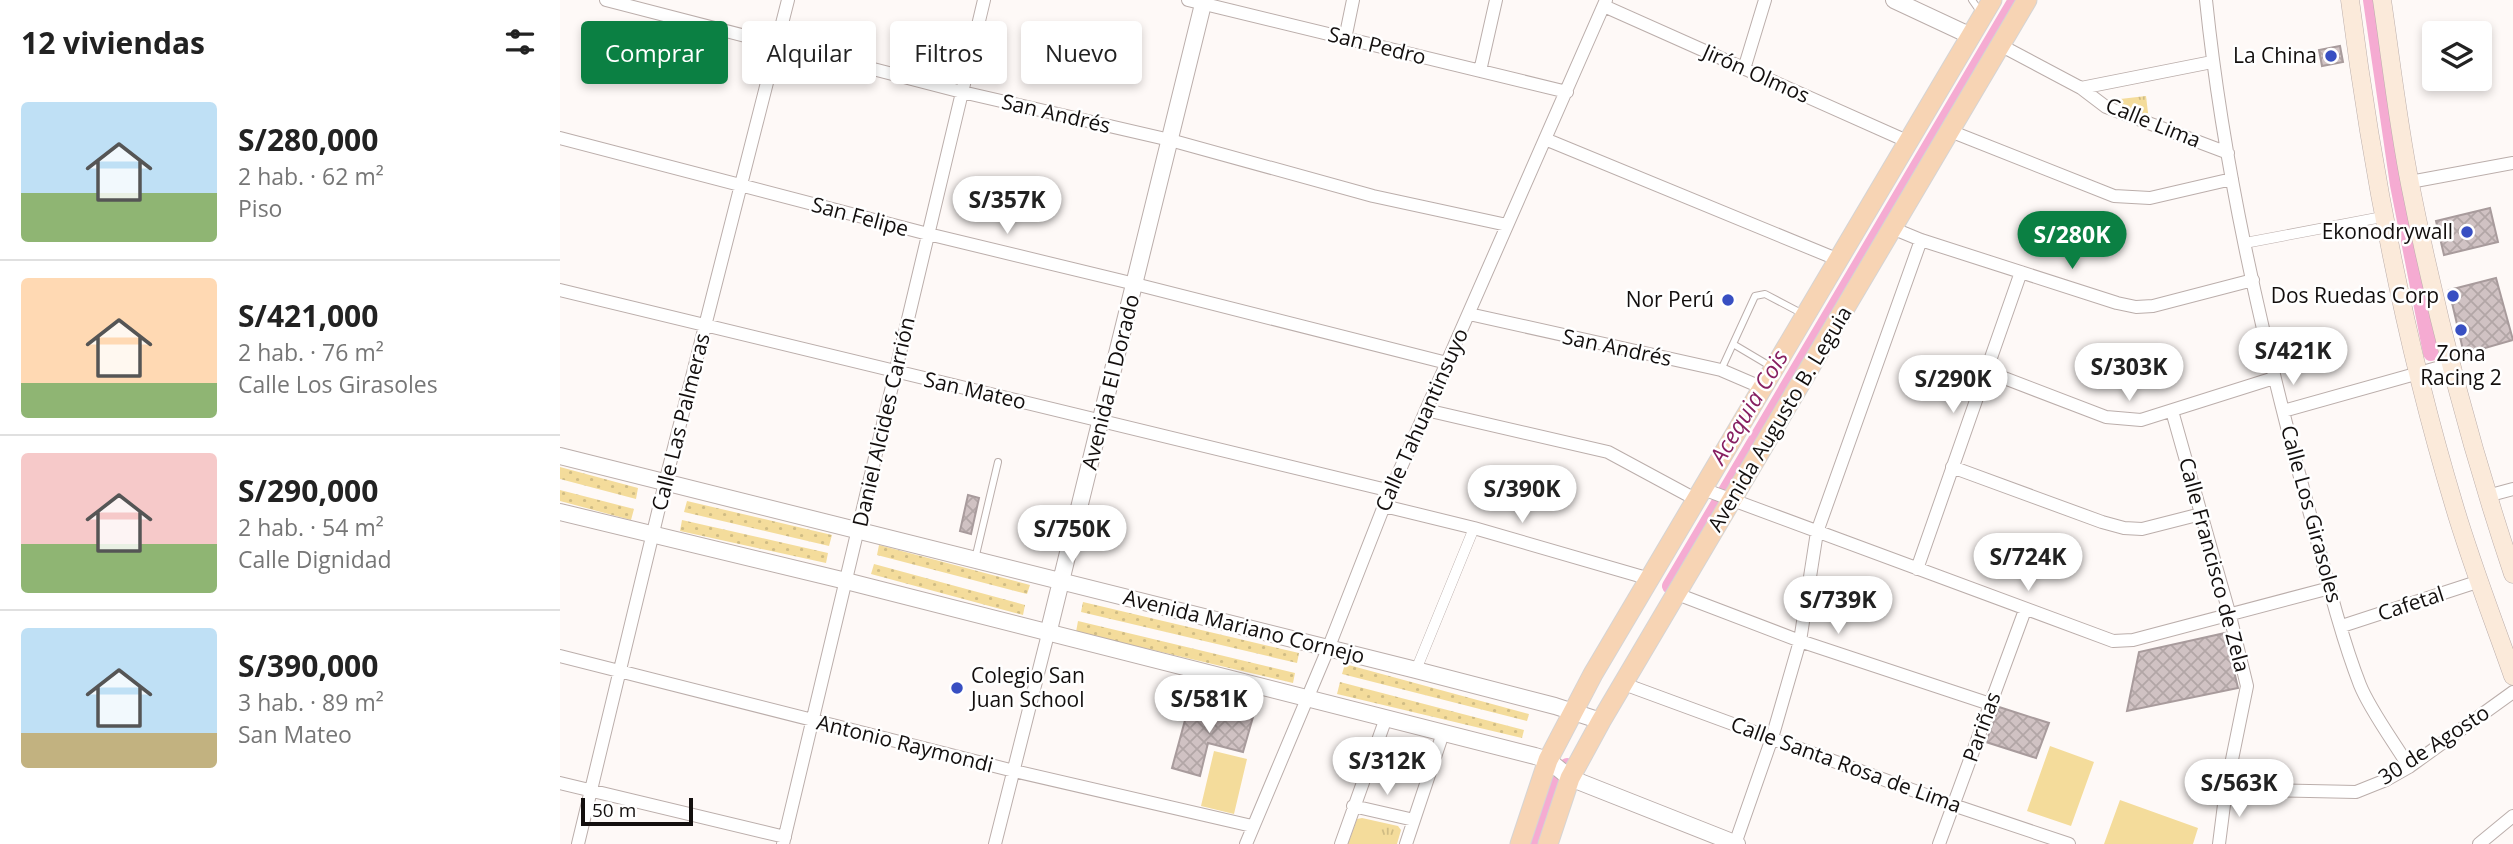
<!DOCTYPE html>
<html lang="es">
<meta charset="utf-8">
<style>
:root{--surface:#fff;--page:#f2f2f2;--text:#222;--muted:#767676;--line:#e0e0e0;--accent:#0b8043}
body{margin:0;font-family:"Open Sans",sans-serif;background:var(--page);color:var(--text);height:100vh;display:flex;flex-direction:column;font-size:26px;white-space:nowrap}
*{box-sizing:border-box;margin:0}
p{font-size:23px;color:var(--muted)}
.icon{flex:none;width:38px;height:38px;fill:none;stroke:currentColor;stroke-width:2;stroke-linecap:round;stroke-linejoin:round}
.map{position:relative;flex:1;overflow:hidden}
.details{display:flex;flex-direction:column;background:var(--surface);width:560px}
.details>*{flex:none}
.banner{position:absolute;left:21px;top:21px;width:665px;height:63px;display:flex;gap:14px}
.tools{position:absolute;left:1862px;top:21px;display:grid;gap:14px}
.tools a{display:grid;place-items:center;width:70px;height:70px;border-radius:7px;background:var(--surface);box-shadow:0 4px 10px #0003;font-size:35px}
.scale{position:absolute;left:21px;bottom:18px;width:112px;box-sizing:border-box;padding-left:7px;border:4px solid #130f0e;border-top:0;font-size:19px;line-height:24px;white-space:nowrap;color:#130f0e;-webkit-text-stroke:5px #fff;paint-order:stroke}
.price{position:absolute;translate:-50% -60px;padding:0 16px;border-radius:24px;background:#fff;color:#222;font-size:23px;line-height:46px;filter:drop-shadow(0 2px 4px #0008)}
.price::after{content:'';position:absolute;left:50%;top:42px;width:21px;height:16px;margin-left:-10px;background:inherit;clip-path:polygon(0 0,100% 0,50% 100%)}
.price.selected{background:var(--accent);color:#fff}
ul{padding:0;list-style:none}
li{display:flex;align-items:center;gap:21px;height:175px;padding:0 21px}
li+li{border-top:2px solid var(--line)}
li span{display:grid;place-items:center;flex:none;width:196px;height:140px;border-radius:7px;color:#555}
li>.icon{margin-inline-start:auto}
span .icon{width:84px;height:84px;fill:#fffc;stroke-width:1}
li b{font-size:30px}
h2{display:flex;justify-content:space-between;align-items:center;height:84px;padding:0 21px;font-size:30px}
.pill{padding:0 24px;border-radius:7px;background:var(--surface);box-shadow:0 4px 10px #0003;font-size:24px;line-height:63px}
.pill.selected{background:var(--accent);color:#fff}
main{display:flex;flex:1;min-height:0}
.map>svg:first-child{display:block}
.grass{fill:url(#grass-dots)}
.park{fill:url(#park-tufts)}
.garden{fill:#f4dc9b}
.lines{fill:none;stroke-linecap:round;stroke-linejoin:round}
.canal{stroke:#f5abd2;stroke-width:16}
.building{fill:url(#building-cross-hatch);stroke:#a89b9c;stroke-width:2}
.service-casing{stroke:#bbaeab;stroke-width:8}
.pedestrian-casing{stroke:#bbaeab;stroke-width:11}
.minor-casing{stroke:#bbaeab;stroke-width:14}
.tertiary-casing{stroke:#bbaeab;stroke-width:18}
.secondary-casing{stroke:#bbaeab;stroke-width:19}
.primary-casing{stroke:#d5d4d4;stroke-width:21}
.service{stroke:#fff;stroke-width:6}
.pedestrian{stroke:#fff;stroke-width:10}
.minor{stroke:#fff;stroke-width:12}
.tertiary{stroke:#fff;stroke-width:16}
.secondary{stroke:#fbeada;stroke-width:18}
.primary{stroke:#f7d4b4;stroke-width:19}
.poi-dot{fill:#384fc2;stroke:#fff;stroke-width:2.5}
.labels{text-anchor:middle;stroke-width:5;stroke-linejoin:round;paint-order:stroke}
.street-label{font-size:21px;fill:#130f0e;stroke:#fff}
.poi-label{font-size:21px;fill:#130f0e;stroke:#fff;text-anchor:end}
.water-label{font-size:23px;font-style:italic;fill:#871f61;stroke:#fff}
</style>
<main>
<section class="details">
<h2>12 viviendas<svg class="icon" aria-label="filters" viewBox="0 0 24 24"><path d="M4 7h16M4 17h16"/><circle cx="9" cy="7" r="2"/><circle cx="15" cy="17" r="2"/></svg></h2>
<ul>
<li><span style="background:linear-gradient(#bfe0f5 65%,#8fb573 0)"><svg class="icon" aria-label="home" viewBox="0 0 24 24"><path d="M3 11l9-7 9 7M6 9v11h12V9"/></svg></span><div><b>S/280,000</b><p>2 hab. · 62 m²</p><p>Piso</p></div></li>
<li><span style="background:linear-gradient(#ffd9b3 75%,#8fb573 0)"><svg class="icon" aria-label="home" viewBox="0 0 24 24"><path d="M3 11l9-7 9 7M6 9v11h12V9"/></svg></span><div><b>S/421,000</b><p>2 hab. · 76 m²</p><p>Calle Los Girasoles</p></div></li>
<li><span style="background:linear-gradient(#f6c9c9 65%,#8fb573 0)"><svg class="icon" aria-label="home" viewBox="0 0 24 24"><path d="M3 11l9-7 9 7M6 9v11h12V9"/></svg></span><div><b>S/290,000</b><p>2 hab. · 54 m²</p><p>Calle Dignidad</p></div></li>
<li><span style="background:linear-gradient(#bfe0f5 75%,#c2b280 0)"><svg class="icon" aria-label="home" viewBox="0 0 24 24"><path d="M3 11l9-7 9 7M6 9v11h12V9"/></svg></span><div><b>S/390,000</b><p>3 hab. · 89 m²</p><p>San Mateo</p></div></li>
</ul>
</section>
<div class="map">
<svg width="1953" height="844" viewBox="0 0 1953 844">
<defs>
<pattern id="grass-dots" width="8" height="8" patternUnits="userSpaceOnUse" patternTransform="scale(1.75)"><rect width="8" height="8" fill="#f4dc9b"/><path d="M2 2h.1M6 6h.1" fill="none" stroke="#d0bc84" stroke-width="1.8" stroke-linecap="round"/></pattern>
<pattern id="park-tufts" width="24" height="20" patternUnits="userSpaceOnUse" patternTransform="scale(1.75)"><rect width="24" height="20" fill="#f4dc9b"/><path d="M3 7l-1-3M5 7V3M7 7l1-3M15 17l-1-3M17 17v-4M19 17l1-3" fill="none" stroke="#d0bc84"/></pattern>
<pattern id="building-cross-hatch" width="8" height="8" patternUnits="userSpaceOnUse" patternTransform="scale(1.75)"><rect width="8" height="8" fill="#d0c2c3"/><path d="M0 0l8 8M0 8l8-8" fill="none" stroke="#b2a6a6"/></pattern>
</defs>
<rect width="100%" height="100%" fill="#fef9f7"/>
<path class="grass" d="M0,467L78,488L76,499L0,479Z
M0,490L74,509L71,520L0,501Z
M127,501L272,535L269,546L124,512Z
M122,520L268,553L266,563L120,531Z
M319,545L470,585L467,594L317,555Z
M314,564L465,605L463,615L311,574Z
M523,602L739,653L737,663L521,612Z
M518,621L735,673L733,683L516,632Z
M785,664L969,714L967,721L782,674Z
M780,682L964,730L962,738L777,694Z"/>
<path class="park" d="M1586,96L1589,121L1543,101Z
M802,818L838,826L841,830L837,844H788L797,819Z"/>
<path class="garden" d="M1490,746L1534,762L1511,826L1467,811Z
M654,751L687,759L674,814L641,806Z
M1560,800L1638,828L1633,844H1544Z"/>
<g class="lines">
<path class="canal" d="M1811,0L1838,185L1871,353
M1110,586L1456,0
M975,844L990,800L1007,766"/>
</g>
<path class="building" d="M1780,46L1783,62L1762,66L1759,50Z
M1930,208L1938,242L1884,255L1876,221Z
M1936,278L1953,340L1904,354L1889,290Z
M408,495L419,498L411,534L400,531Z
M1665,633L1678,688L1567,711L1579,652Z
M630,702L693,717L683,752L648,743L640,776L612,768Z
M1439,707L1489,723L1476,758L1426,742Z"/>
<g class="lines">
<defs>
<path id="service" d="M1412,0L1421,13
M1173,344L1210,366
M1161,370L1195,296L1205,294L1243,314
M415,559L438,462"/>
<path id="pedestrian" d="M1685,243L1822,217
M856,670L914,528"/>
<path id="minor" d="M46,0L402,92L610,140L813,196L947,225
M628,0L1007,92
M1646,0C1663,166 1701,331 1744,492C1762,556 1776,623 1800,685C1810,710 1834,742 1849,767
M1044,6L1349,142
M785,39L793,0
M1440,45L1521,88L1652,62
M1184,69L1205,0
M920,71L936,0
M1521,88L1546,107L1668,153
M1390,131L1554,196L1590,198L1672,179
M0,138L368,234L575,284L887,363
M985,139L1279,260
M1850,182L1953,163
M1332,228L1361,240L1557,303L1576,307L1593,306L1693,280
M0,290L831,491
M909,314L1161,370L1203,388
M1426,371L1546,417L1581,420L1714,378
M866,410L1048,452L1137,500
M1612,411L1670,616L1687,686L1666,789L1659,844
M1723,411L1891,364
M1392,467L1542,522L1564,528L1582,529L1641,514
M1143,489L1553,641L1573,640L1770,588
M1927,496L1953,489
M824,506L914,528L1090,579
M1357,569L1461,272
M1117,594L1240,641L1430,704
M1782,626L1920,581
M0,656L454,771L692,826
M1064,684L1393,805L1509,844
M0,783L225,837
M1666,789L1796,792L1826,780L1849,767L1953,692
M793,806L854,820
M18,844L105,483L228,0
M223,844L424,0
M435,844L488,634
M686,844L768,649L824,506L1046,0
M781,844L826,718
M846,844L883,733
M1175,844L1212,738L1240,641L1257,532L1361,240
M1379,844L1465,610
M1919,844L1953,816"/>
<path id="tertiary" d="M1334,0L1411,36
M0,456L856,670L995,706L1041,721
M0,512L286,581L975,756L988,760L1010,778L1177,844
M488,634L644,0"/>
<path id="secondary" d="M1790,0C1812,172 1844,339 1894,505C1911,563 1933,619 1953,676
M1822,0C1831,61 1838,123 1850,184C1876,315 1910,446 1953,574"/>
<path id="primary" d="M960,844L988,760L1033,674L1432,0
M988,844L1010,778L1041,721L1467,0"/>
</defs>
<use href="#service" class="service-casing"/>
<use href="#pedestrian" class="pedestrian-casing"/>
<use href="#minor" class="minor-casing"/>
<use href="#tertiary" class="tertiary-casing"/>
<use href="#secondary" class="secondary-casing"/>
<use href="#primary" class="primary-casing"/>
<use href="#service" class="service"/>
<use href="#pedestrian" class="pedestrian"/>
<use href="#minor" class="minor"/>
<use href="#tertiary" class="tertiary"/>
<use href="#secondary" class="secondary"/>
<use href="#primary" class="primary"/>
</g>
<g class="poi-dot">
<circle cx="1771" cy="56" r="7"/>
<circle cx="1907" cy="232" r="7"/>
<circle cx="1893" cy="296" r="7"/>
<circle cx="1168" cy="300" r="7"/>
<circle cx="1901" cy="330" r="7"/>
<circle cx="397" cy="688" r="7"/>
</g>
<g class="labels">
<g class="street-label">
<text transform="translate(817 46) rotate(14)" y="7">San Pedro</text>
<text transform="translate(1196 74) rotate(24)" y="7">Jirón Olmos</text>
<text transform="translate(496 114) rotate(13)" y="7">San Andrés</text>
<text transform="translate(1593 123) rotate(22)" y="7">Calle Lima</text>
<text transform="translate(300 217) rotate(15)" y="7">San Felipe</text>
<text transform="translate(1057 348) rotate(12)" y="7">San Andrés</text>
<text transform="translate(551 382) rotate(-76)" y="7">Avenida El Dorado</text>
<text transform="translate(415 391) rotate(13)" y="7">San Mateo</text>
<text transform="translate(1220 419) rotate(-59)" y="7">Avenida Augusto B. Leguia</text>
<text transform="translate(862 420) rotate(-66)" y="7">Calle Tahuantinsuyo</text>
<text transform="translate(121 422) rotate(-76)" y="7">Calle Las Palmeras</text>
<text transform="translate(324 422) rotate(-77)" y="7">Daniel Alcides Carrión</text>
<text transform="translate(1751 514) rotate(75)" y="7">Calle Los Girasoles</text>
<text transform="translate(1654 565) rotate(75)" y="7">Calle Francisco de Zela</text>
<text transform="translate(1851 604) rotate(-18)" y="7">Cafetal</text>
<text transform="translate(684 627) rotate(14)" y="7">Avenida Mariano Cornejo</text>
<text transform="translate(1422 727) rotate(-70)" y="7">Pariñas</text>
<text transform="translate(345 744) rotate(14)" y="7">Antonio Raymondi</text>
<text transform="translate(1874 745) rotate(-33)" y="7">30 de Agosto</text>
<text transform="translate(1286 765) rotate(20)" y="7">Calle Santa Rosa de Lima</text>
</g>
<g class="poi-label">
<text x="1757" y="63">La China</text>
<text x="1893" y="239">Ekonodrywall</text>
<text x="1879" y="303">Dos Ruedas Corp</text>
<text x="1154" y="307">Nor Perú</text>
<text x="1901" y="361" text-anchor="middle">Zona<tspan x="1901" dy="24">Racing 2</tspan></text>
<text x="411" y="683" text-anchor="start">Colegio San<tspan x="411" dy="24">Juan School</tspan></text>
</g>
<g class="water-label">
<text transform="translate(1189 407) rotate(-59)" y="8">Acequia Cois</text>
</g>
</g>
</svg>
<div class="tools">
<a><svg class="icon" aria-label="layers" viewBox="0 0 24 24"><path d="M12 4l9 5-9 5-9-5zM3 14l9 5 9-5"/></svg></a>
</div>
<div class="scale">50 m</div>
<b class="price" style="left:447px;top:236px">S/357K</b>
<b class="price selected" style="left:1512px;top:271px">S/280K</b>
<b class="price" style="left:1733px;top:387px">S/421K</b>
<b class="price" style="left:1569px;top:403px">S/303K</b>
<b class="price" style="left:1393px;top:415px">S/290K</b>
<b class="price" style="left:962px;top:525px">S/390K</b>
<b class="price" style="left:512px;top:565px">S/750K</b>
<b class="price" style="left:1468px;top:593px">S/724K</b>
<b class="price" style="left:1278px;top:636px">S/739K</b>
<b class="price" style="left:649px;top:735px">S/581K</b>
<b class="price" style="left:827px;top:797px">S/312K</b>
<b class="price" style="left:1679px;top:819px">S/563K</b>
<div class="banner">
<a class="pill selected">Comprar</a>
<a class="pill">Alquilar</a>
<a class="pill">Filtros</a>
<a class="pill">Nuevo</a>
</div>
</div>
</main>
